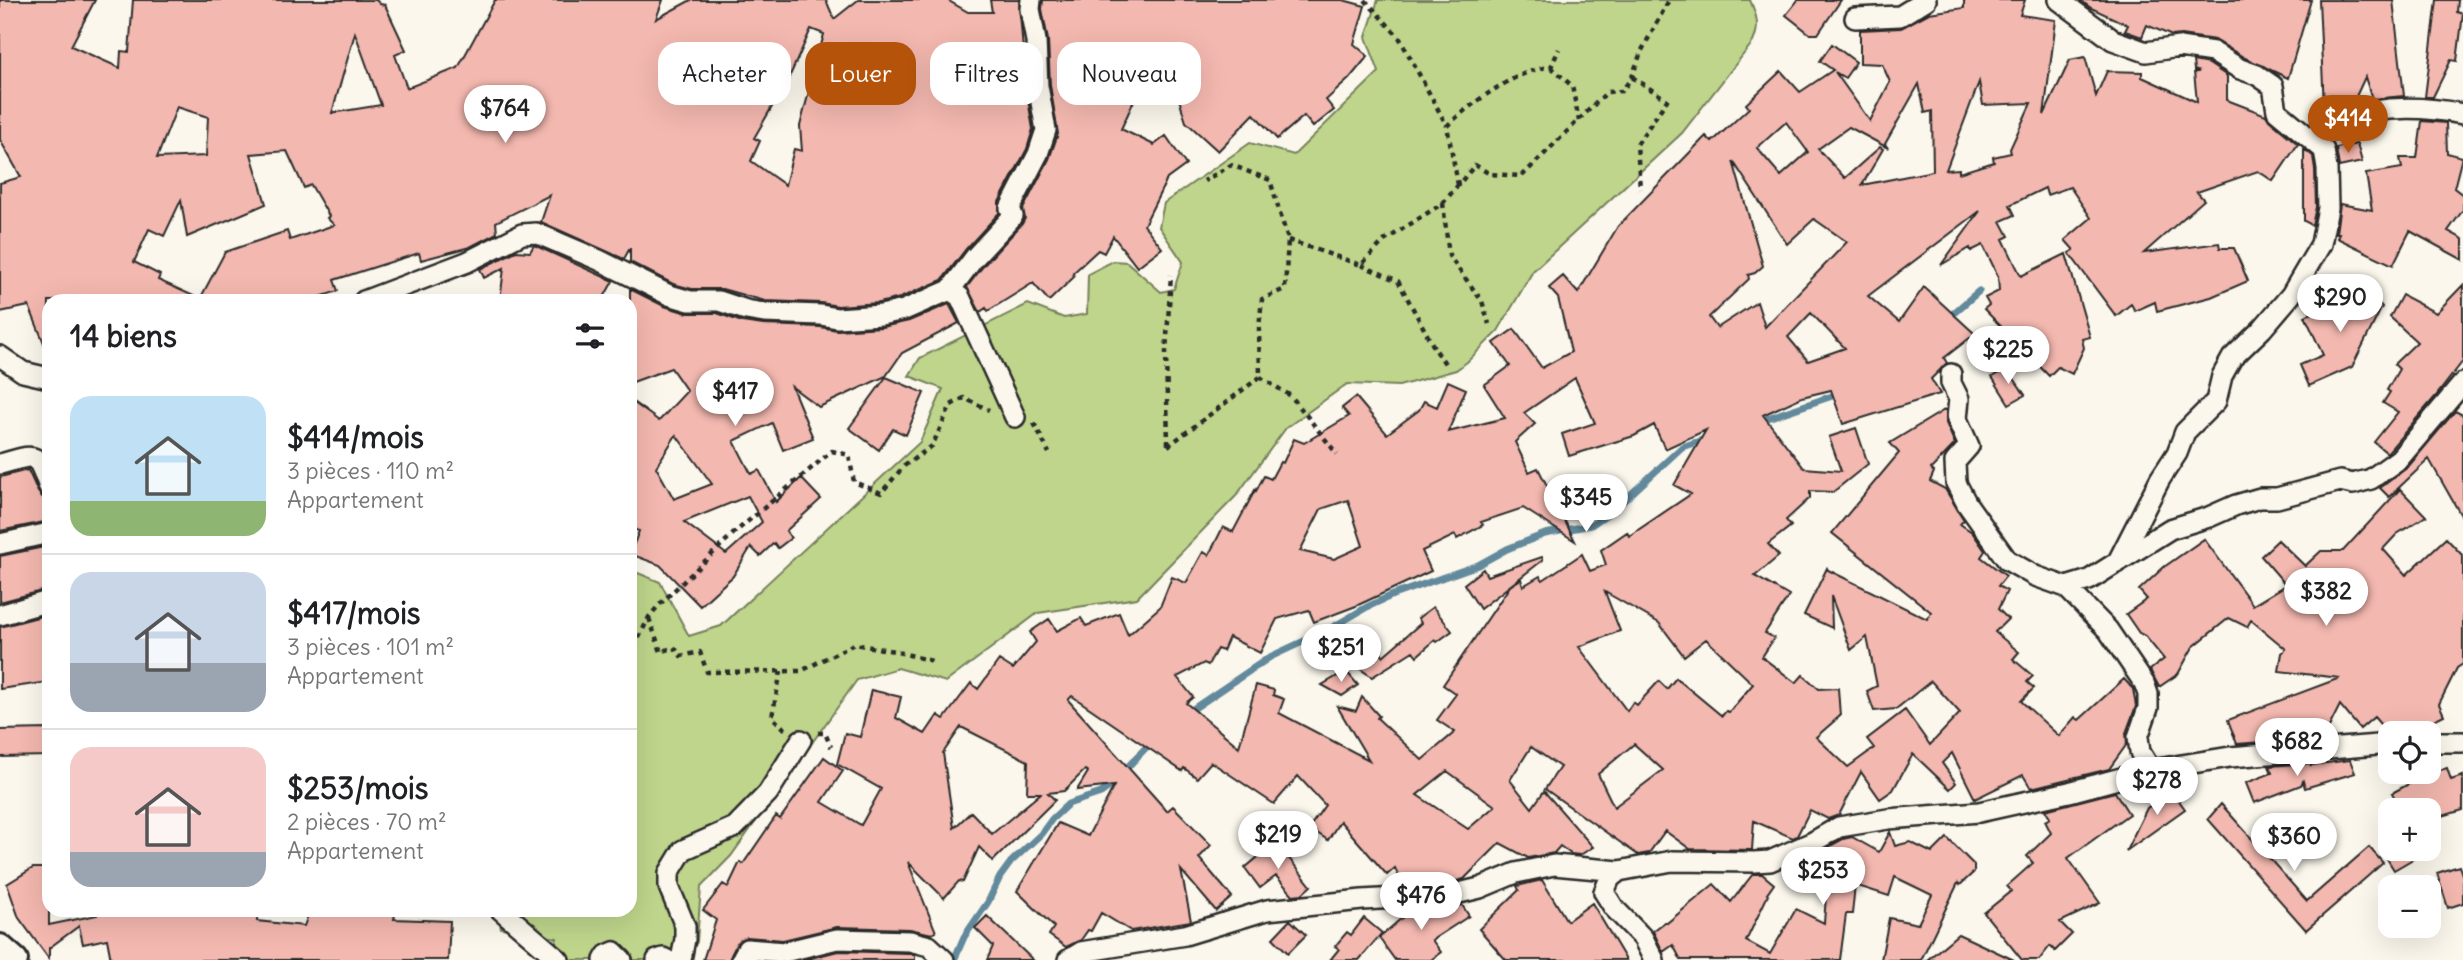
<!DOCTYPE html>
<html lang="fr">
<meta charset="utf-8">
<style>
:root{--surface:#fff;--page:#f2f2f2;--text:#202124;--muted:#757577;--line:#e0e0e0;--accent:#b45309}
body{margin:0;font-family:Delius,sans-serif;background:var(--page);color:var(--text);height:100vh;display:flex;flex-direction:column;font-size:26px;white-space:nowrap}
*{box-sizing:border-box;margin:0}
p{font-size:23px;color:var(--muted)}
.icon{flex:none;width:38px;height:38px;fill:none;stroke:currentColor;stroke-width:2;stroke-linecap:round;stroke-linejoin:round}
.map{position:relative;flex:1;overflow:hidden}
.drawer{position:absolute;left:42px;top:294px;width:595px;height:623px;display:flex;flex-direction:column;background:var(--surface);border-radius:21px;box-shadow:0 7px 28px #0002}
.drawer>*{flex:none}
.banner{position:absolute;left:658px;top:42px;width:665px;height:63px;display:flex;gap:14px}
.buttons{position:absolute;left:2378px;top:721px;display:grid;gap:14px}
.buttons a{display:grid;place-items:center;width:63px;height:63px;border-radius:14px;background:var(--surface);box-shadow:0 7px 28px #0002;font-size:35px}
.price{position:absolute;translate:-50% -60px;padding:0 16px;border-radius:24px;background:#fff;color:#222;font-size:23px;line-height:46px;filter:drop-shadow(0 2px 4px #0008)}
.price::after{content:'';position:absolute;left:50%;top:42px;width:21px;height:16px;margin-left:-10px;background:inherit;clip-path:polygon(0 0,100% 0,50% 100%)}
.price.active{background:var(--accent);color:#fff}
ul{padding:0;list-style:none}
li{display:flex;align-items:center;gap:21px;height:175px;padding:0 28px}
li+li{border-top:2px solid var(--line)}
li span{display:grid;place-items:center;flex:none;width:196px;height:140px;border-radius:21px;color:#555}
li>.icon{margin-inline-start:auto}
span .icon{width:84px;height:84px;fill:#fffc;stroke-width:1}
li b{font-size:30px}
h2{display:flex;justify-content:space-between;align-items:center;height:84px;padding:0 28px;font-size:30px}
.pill{padding:0 24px;border-radius:21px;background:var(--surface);box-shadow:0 7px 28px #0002;font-size:24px;line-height:63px}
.pill.active{background:var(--accent);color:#fff}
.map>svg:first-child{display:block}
.green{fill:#bed58b;stroke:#74805b;stroke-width:2}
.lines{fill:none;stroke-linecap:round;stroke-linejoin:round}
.stream{stroke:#628a9c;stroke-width:7}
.building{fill:#f3b8af;stroke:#2b2b2b;stroke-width:2;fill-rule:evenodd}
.minor-casing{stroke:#2b2b2b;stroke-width:24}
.tertiary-casing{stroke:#2b2b2b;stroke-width:30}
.path{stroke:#2b2b2b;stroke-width:4.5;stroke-dasharray:5 5;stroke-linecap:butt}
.minor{stroke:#fbf7ec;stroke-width:19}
.tertiary{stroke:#fbf7ec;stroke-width:24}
</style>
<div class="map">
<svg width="2463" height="960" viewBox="0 0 2463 960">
<rect width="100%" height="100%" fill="#fbf7ec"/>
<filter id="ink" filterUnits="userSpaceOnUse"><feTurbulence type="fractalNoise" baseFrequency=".0143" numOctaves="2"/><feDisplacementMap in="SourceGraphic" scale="14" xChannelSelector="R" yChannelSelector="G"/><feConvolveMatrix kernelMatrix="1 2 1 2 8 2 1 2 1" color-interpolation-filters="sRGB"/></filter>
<g filter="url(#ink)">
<path class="green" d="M1378,0H1750C1757,16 1760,26 1753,42L1682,133L1533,271L1498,331L1467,362L1456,370L1399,386L1347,384L1286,428L1236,496L1137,598L1038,613L946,682L898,668L857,680L731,856L701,887L697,942L685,960H551L557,938L501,928L497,910H630V575L633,571L660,582L689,636L721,626L920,442L943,389L909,376L920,358L1028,304L1064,318L1087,314L1088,274L1113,261L1127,262L1161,292L1174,289L1183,262L1159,227L1164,203L1250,143L1294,155L1379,72L1366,37Z"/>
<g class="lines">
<path class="stream" d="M1948,318L1979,291
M1759,421L1841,393
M1187,713L1270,657L1328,630L1367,607L1393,595L1478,565L1507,549L1545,534L1591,525L1617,507L1682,447L1708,438
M1123,772L1153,740
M954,960L964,937L988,902L1000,877L1011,862L1041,834L1052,819L1068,804L1101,793L1116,782"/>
</g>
<path class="building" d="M0,0H95L71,46L120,68L121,51L129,52L133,0H376L380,4L385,5L406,50L395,55L407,88L458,68L495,0H663L656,19L691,0H826L834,19L858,0H947L968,12H992L990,0H1019L1026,88L1033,129L1027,149L999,202V213L966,249L942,280L900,298L879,303L838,306L821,303L765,301L722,289H692L673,284L630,262V248L624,259L541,222L550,195L496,222L497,233L470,247L421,260L419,253L334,280L338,291L308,301H49L48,353L29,306L0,312V183L21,177L0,140ZM811,29L824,34L800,126L802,151L794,149L785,185L751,161L760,141L754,138L776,100L778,102ZM355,33L381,105L332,113ZM177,107L208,117L206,156L157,158ZM287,151L304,188L311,185L329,216L327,218L334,225L290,240L287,231L225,252L200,299L158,280L160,275L134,262L149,229L164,236L181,200L187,237L266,204L251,154Z
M1043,0H1343L1365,6L1354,44L1368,56L1349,79L1326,100L1334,110L1313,127L1304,116L1277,139L1254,114L1218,151L1186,122L1177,93L1151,80L1148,86L1131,70L1124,76L1137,94L1121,129L1154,145L1166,136L1186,165L1167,179L1144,225L1162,248L1137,267L1113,236L1104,253L1098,250L1073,273L1074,277L1049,301L1033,283L988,311L986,308L980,312L967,287L984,265L1022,224L1025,218L1023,209L1049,159L1058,134L1050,85L1048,40L1042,9Z
M1798,0H1841L1818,34H1810L1786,15Z
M1964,0H2025L2020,15L2056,20L2044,115L2070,60L2085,57L2096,96L2107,71L2142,72V77L2197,102L2194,72H2199L2194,70L2193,61L2209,64L2227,76V100L2266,115L2269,120L2298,144L2273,181L2258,171L2197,192L2204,200L2144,253L2219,243L2220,248H2234L2248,281L2211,297L2157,311L2155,302L2135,311L2131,304L2116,316L2069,253L2074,250L2065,240L2091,218L2070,187L2047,195L2045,188L2010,205L2015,215L2001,221L2009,236L2003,239L2021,276L2066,254L2090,337L2082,339L2084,348L2072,374L2058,367L2049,376L1984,309L1989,305L1985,298L1999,291L1998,276L1983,245L1971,251L1970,248L1941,265L1980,211L1868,296L1899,322L1924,287L1975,334L1944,358L1947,363L1931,379L1940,394L1843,424L1831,390L1802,397L1763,415L1804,468L1841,471L1829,437L1856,428L1868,464L1833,492L1810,491V498L1786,520L1791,526L1768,544L1779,556L1755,576L1789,596L1765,633L1774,638L1762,657L1796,683L1803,675L1819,689L1838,688L1840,716L1816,737L1848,767L1874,748L1867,739L1905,710L1930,745L1960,713L1931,681L1896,709L1874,711L1867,691L1877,686L1867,637L1851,650L1831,596L1832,628L1804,615L1827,568L1828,570L1927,619L1931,612L1832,533L1899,453L1890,443L1946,409V423L1955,444L1931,469L1934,472L1930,481L1945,489L1964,520L1960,524L1972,532L1985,551L1981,557L2006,576L1998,586L2007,591L1998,609L2008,619L1995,632L2019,652L2013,659L2033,676L2027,682L2034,688L2021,701L2059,736L2075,717L2079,720L2124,679L2133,689L2136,706L2126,733L2127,744L2109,769L2031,788L2023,775L1975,799L1952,753L1942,763L1956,783L1950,789L1913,754L1893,790L1880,799L1861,772L1839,815L1828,819L1810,810L1797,836L1793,838L1754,821L1752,850L1690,849L1665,831L1649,853L1638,855L1545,789L1560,767L1531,747L1510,780L1532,808L1544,791L1593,847L1580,855L1571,854L1560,846L1554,853L1528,858L1500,843L1464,879L1449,883L1402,885L1395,868L1387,875L1340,821L1328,840L1309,828L1325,805L1298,776L1274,804L1211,762L1197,778L1184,768L1182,771L1072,696L1068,700L1167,811L1173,806L1211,845L1199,858L1232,897L1216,911L1181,870L1191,921L1131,931L1101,913L1091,931L1088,930L1081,940L1066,947L1049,935L1054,927L1017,891L1058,823L1088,836L1114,786L1077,790L1088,772L1085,770L1064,791L1048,793L1055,800L993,861L979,847L963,882L959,881L944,898L908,862L936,932L932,934L910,929L837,927L783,940L747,937L737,943L729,960H703L716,920L703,910L723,884L728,887L740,862L743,864L776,816L780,819L824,757L843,771L822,802L861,825L881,789L837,764L845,733L860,737L871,690L901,697L896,718L925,734L938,715L944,719L971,683L978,689L999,660L1013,669L1036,642L1030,632L1049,619L1057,631L1081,618L1086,626L1119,613L1128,635L1160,607L1172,577L1186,583L1203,552L1209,555L1223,527L1233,532L1255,490L1256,491L1264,476L1271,479L1280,462L1283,463L1294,439L1304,443L1349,416L1342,408L1356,397L1387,434L1419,410L1424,401L1437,407L1448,381L1466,389L1448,432L1505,418L1484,385L1510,366L1494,343L1514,329L1542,368L1571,352L1558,298L1549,288L1563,276L1578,293L1618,226L1706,136L1712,142L1749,108L1746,104L1781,71L1800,92L1833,70L1820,61L1832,44L1856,62L1845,78L1835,72L1870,121L1890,82L1882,64L1860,63V30L1901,28L1929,13L1964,8ZM1979,82L1983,105L2031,103L2010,149L2011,153L1993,157L1994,162L1959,173V169L1946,170ZM1919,84L1925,113L1932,111L1933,171L1862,185L1883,149L1880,147L1845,178L1818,149L1849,127L1888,148L1885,144ZM1786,122L1808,152L1781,176L1757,148ZM1733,161L1787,244L1814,219L1847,242L1765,327L1757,302L1717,328L1709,317L1749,279L1748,275L1755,273L1763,266ZM1811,313L1845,348L1808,361L1788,337ZM1575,378L1595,423L1562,434L1569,456L1634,436L1654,425L1665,449L1706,430L1674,485L1691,494L1629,536L1627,532L1601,550L1606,565L1590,571L1582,554L1543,580L1540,576L1523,586L1521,579L1510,586L1443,685L1456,694L1437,720L1455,732L1422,760L1377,718L1379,716L1362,697L1356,711L1337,706L1369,760L1279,713L1284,699L1273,695L1274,690L1256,685L1239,747L1186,703L1193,697L1177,677L1204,663L1208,665L1217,649L1223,651L1229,637L1260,653L1277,619L1309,610L1314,622L1356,606L1431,571L1422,551L1455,535L1457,539L1483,525L1481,522L1523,508L1575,541L1538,468L1529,472L1515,442L1535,424L1524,413ZM1348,500L1363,546L1334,559L1300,551L1321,509ZM1605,592L1659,623L1684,656L1706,639L1753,684L1729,712L1726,711L1722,716L1676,678L1667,689L1659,681L1637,705L1633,702L1627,711L1579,647L1620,631ZM961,727L1028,761L1027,793H1041L992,834L971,812L954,828L943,753ZM1634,744L1663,770L1614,807L1598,774ZM1447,771L1495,806L1468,829L1417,795Z
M2080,0H2311L2288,78L2245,58L2215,40L2181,35L2172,36L2147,25L2142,37L2125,31L2128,25L2091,8Z
M2319,0H2393L2404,96L2372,99L2365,77L2346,118L2324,107Z
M2437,0H2458L2457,12L2463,14L2457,61L2451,60L2433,97H2425Z
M2422,121L2446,123L2447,153L2462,157L2454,188L2463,195V210L2448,231L2463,239V260L2410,231L2393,265L2337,238L2339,233H2336L2340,204L2372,210L2366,174L2402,168L2400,158H2417Z
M2357,144L2362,162L2339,167L2336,148Z
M2304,149L2313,156L2315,170L2316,207L2312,225L2304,221Z
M534,245L613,281L602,301H500L504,268L484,278L480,269L516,251L530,252Z
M2463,285V361L2436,396L2387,453L2374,442L2398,412L2383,403L2390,392L2387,390L2399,369L2394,364L2417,342L2390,317L2402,295L2436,313Z
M2366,288L2382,307L2352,367L2309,386L2300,365L2323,355L2305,316Z
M630,289L664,306L687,313H717L742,322L763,325L820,327L837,330L882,327L909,321L949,304L959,323L902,353L886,376L819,407L792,387L813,438L783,450L772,423L734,441L751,474L759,470L776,502L801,478L821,499L786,531L791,538L778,548L774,543L760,556L751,547L733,576L700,606L660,565L630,554L639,531L630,528V400L659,421L687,391L671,368L630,383ZM676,435L712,484L674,499L656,467ZM748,496L762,522L726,554L684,522Z
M2007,368L2025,395L2009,404L1992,377Z
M886,377L924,393L906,435L893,429L879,450L849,428Z
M2455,411L2463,415V519L2429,459L2389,497L2380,488L2408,467Z
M28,470L38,492L42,497L49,499V521L0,531V477Z
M2400,489L2426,516L2397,534L2383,549L2406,575L2446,538L2463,556V664L2457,668L2439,704L2444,715L2407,733H2396L2387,732L2374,717L2360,729L2340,705L2324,737L2237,744L2228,720L2340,678L2279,671L2282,653L2286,649L2251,620L2247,627L2229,618L2193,647L2178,674L2159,687L2150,670L2164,659L2145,636L2139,633L2126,614L2147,599L2139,590L2164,567L2204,539L2253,605L2286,585L2261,556L2278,540L2305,566L2321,551H2343Z
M49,546V589L0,602V556Z
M1542,557L1543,560L1480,609L1464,584L1483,569L1487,576Z
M1433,607L1452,631L1437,642L1435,640L1417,656L1413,651L1372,677L1353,664L1378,648L1383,656L1421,623L1418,618Z
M49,614V682L0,689V627Z
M1346,671L1358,685L1342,696L1322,685Z
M49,729V756L0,757V730Z
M2350,760L2355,773L2305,788L2303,781L2301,785L2254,803L2246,783L2272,773L2269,766L2312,763L2311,765Z
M2447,768L2451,780L2463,776V810L2429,820V810H2402L2392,793L2427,774Z
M2172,791L2185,809L2126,851L2147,808Z
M2115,792L2129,814L2068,858L2100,903L2060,922L2072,934L2055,951L2050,946L2039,960H2022L1984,913L2011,891L2007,886L2033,863L2027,856L2051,833L2045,821L2050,818L2045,810Z
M2221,804L2307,901L2369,847L2383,863L2306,930L2208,819Z
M1890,832L1895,846L1910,842L1932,853L1947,838L1974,865V872L1960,885L1958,883L1921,960H1881L1889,918L1918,924L1932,895L1895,877L1889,896L1855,885L1852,914H1846L1840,960H1681L1673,945L1663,952L1653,931L1665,922L1667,923L1714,884L1731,902L1753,874H1762L1774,884L1767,894L1768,895L1746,941L1770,954L1796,909L1824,923L1827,882L1820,879L1832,851L1829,849L1830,846L1843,839L1852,837L1879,852Z
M1276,842L1311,886L1302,894L1293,895L1276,876L1260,888L1245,868Z
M2381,849H2430L2394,870Z
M2459,866L2463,877V903L2448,908L2437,873Z
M33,868H49V925L97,915V912L122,910H230V912L258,914L257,921L304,926L310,910L364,914L365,910H396L394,919L450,921L448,960H111L107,939L83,944L79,926L49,948V959L19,918L7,884Z
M1542,880L1567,921L1592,903L1626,960H1506L1479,929L1519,890L1517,886Z
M1462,905L1469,916L1432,940L1441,952L1431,960H1395L1379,938L1412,909Z
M987,916L1033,960H987L993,946L975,928Z
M1364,918L1382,933L1359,960H1330L1339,949L1335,946L1347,932L1351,935Z
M1290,920L1306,935L1288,953L1273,938Z
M1958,934L2014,960H1927Z
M838,951L908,953L915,955V960H803Z"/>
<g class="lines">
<defs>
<path id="minor" d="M2059,0L2113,40L2146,52L2179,47L2213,52L2240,69L2257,75L2273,86L2277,111L2324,150L2327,169L2328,208L2321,244L2291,295L2262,329L2232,358L2222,376L2216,401L2185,432L2177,453L2160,479L2117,563
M1855,18L1900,16L1926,0
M2373,111C2403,106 2433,108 2463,114
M950,290L960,297L1015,417
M364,301L467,262L522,234L536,233L599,260L669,295L690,301H719L746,310L764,313L821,315L837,318L881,315L904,310L950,290L975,257L1013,216L1010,208L1038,154L1046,130L1038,86L1036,41L1030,9L1031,0
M0,356L23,372L49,378
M1951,374V383L1959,399L1957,419L1969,446L1955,462L1956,483L1967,504L2007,560L2035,576L2066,587L2089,580L2170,529L2209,517L2236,505L2260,498H2277L2340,481L2353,484L2371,479L2399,459L2463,383
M0,464C38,454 35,450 49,487
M0,544L49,533
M2066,587L2108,630L2144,683L2148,694V708L2138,737L2140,752L2151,770
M0,615L49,601
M2429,742H2463
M1619,871L1610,878L1604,892L1614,908L1643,938L1654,960
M501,910L559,960
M604,960L607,955L614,952L622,960
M657,960L663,958L667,960
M681,960L685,939V926L669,887V873L683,850L735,827L768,793L801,740
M741,960L747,949L784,952L837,939L910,941L929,946L944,960
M1068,960L1081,952L1185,935L1267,910L1362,900L1451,895L1480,888L1516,873L1554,865L1619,871L1672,861L1754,862L1770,861L1813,842L1839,827L1888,819L1979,812L2069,792L2151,770L2230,757L2390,744"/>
<path id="tertiary" d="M0,947L15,960"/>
</defs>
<use href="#minor" class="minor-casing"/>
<use href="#tertiary" class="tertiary-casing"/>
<path class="path" d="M1365,0L1399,37L1447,126
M1551,67L1572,86L1579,121
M1632,77L1667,100L1637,144L1640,189
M1458,185L1447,126C1470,104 1519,68 1551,67L1559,49
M1443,203L1449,256L1482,301L1489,324
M1288,240L1361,265L1384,241L1443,203L1475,165L1490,174L1522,176L1607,92L1622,91L1632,77L1641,52L1669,0
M1361,265L1398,281L1435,349L1446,365
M1260,377L1291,396L1337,454
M1034,423L1049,453
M1168,445L1166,352L1171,275
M1168,446L1260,377L1259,328L1262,299L1285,289L1288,240L1270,180L1231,165L1204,181
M649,618L661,652L674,647L681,656L700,652L707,672L801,671L854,644L894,651L936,662
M630,656L649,617L659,605L734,533L832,451L849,455L854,482L881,493L904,466L932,446L951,405L964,398L989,410
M781,671L772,717L786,730
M818,733H825L831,747"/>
<use href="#minor" class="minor"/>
<use href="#tertiary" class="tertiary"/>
</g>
</g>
</svg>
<div class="buttons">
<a><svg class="icon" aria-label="locate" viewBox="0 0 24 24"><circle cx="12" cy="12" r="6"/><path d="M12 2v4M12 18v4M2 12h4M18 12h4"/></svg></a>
<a>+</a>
<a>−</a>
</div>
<b class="price" style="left:505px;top:145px">$764</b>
<b class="price active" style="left:2348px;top:155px">$414</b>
<b class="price" style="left:2340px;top:334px">$290</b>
<b class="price" style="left:2008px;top:386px">$225</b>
<b class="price" style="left:735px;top:428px">$417</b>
<b class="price" style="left:1586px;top:534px">$345</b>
<b class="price" style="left:2326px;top:628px">$382</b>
<b class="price" style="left:1341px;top:684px">$251</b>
<b class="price" style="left:2297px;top:778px">$682</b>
<b class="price" style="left:2157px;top:817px">$278</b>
<b class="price" style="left:1278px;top:871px">$219</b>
<b class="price" style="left:2294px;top:873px">$360</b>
<b class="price" style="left:1823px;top:907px">$253</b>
<b class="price" style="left:1421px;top:932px">$476</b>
<div class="banner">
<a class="pill">Acheter</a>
<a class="pill active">Louer</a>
<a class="pill">Filtres</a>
<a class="pill">Nouveau</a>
</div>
<section class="drawer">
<h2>14 biens<svg class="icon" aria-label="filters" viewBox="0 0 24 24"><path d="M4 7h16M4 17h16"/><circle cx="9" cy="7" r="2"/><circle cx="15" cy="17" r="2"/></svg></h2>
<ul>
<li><span style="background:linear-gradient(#bfe0f5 75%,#8fb573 0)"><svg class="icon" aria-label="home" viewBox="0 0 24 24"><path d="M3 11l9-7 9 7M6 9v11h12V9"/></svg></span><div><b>$414/mois</b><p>3 pièces · 110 m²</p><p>Appartement</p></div></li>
<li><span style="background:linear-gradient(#c9d6e8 65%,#9aa5b1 0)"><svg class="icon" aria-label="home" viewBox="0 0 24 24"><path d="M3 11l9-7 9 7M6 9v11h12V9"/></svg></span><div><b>$417/mois</b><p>3 pièces · 101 m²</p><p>Appartement</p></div></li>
<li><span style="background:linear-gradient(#f6c9c9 75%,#9aa5b1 0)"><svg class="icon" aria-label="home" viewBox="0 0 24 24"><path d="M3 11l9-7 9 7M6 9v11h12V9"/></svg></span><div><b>$253/mois</b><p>2 pièces · 70 m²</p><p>Appartement</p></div></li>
</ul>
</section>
</div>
